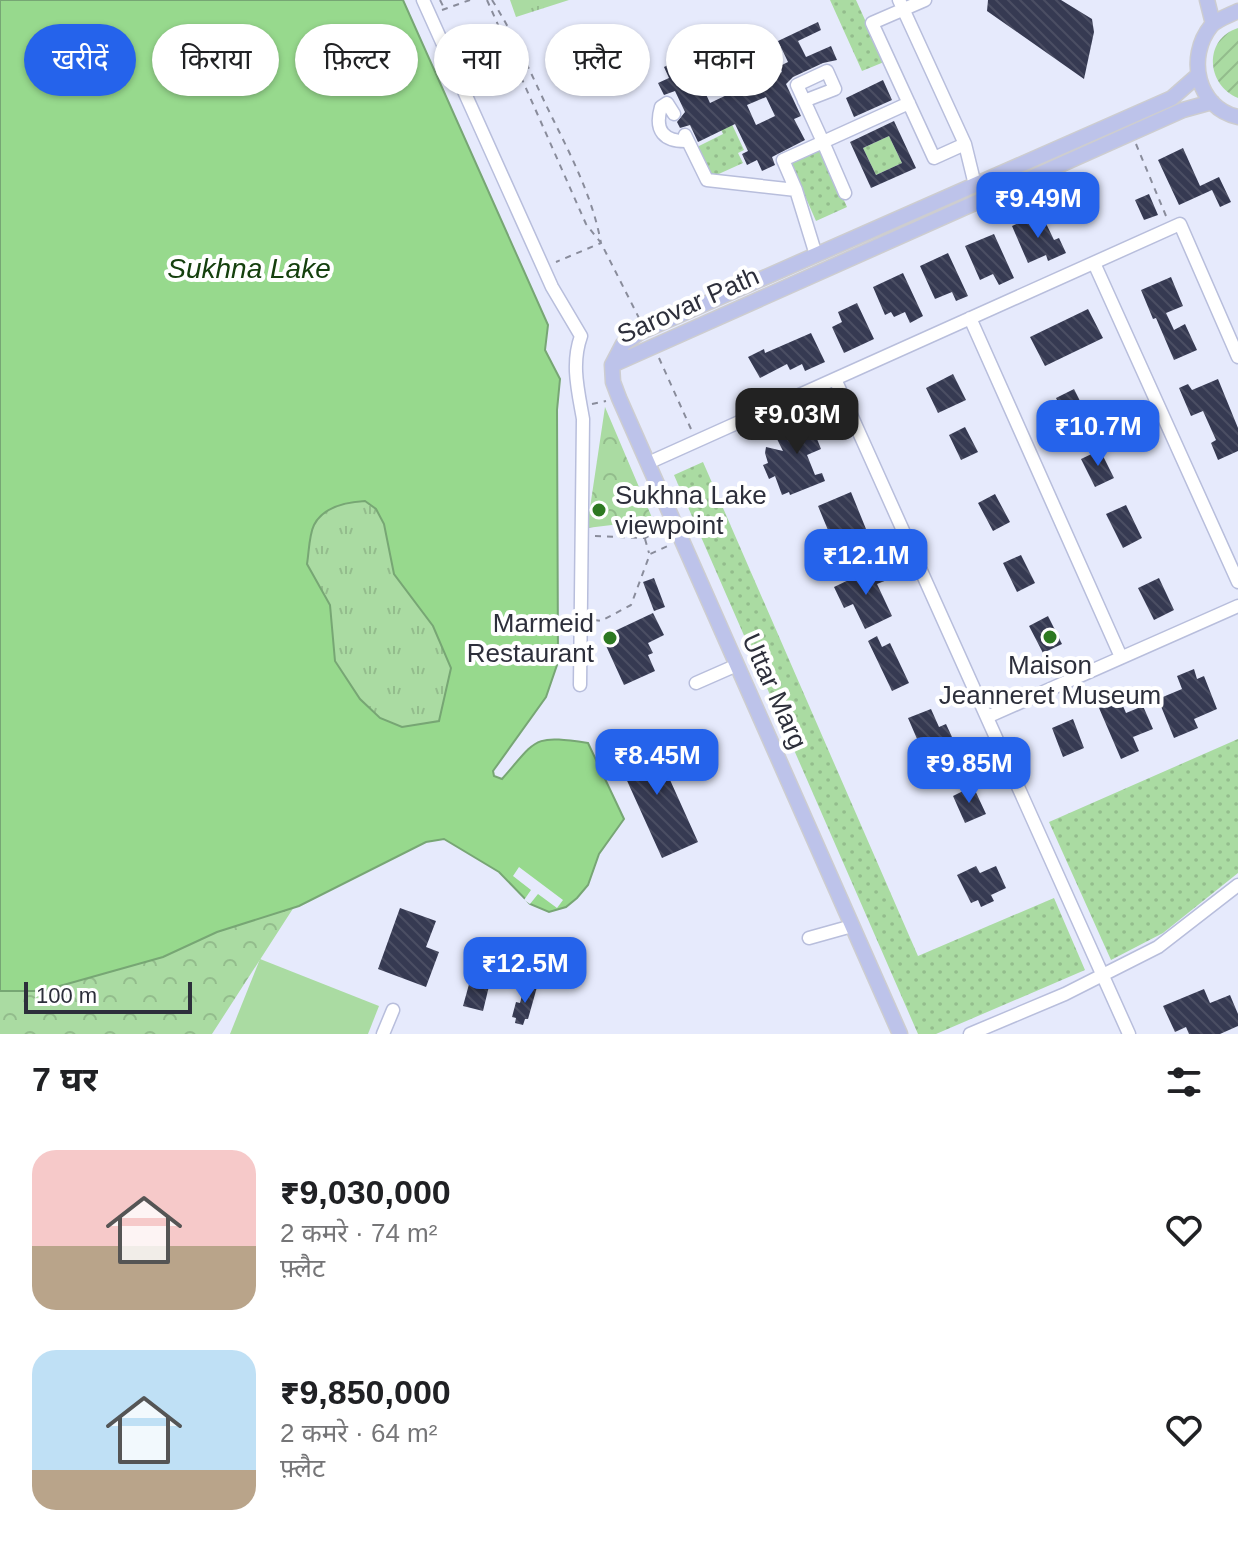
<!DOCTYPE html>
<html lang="hi">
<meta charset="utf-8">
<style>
:root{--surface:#fff;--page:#f2f2f2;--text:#202124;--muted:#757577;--accent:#2563eb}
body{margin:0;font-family:Arial,"Noto Sans Devanagari",sans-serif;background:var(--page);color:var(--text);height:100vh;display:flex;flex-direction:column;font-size:30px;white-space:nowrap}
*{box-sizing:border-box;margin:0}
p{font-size:26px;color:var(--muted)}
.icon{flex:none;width:44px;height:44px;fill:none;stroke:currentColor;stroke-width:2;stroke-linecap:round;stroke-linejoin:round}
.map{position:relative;height:1034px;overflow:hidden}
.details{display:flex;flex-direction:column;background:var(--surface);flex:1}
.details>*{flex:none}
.banner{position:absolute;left:24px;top:24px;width:800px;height:72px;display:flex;gap:16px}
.scale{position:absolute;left:24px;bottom:20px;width:168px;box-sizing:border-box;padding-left:8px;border:4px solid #2d2f3b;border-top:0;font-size:22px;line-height:28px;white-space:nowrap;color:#2d2f3b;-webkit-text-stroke:6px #fff;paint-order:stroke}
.price{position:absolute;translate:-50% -68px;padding:0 18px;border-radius:16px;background:var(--accent);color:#fff;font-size:26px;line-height:52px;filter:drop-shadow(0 2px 4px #0008)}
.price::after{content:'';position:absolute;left:50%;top:48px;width:24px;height:18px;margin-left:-12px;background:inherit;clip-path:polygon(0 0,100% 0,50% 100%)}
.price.on{background:#222;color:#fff}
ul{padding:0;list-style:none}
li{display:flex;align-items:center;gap:24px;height:200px;padding:0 32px}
li span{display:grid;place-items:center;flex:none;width:224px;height:160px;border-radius:24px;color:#555}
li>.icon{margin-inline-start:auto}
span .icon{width:96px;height:96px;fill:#fffc;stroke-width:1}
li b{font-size:34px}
h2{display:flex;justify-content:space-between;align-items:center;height:96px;padding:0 32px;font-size:34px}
.chip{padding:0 28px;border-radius:36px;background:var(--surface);box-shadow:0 2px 6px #0004;font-size:28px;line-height:72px}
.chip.on{background:var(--accent);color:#fff}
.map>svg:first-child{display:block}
.grass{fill:url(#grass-tufts)}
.forest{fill:url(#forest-crowns)}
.park{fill:url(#park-dots)}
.garden{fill:url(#garden-furrows)}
.pitch{fill:#aadba2}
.water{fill:#97d98d;stroke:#77a674;stroke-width:2;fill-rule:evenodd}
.pier{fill:#e6eafc}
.building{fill:url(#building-back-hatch);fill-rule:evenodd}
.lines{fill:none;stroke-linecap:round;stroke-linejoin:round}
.minor-casing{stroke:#b8bedc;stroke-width:15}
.major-casing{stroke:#cdcdd0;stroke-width:17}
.path{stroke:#898c9b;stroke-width:2;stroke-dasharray:6 6;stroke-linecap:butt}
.minor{stroke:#fff;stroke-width:12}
.major{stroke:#bdc3ea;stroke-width:14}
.poi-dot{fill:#2d7921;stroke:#fff;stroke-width:3}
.labels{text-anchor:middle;stroke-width:8;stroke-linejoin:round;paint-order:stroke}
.street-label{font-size:26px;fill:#2d2f3b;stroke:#fff}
.poi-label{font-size:26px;fill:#2d2f3b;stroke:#fff;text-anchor:start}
.water-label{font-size:28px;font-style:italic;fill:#15400e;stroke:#fff}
</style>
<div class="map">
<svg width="1238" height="1034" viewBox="0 0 1238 1034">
<defs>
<pattern id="grass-tufts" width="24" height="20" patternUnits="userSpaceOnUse" patternTransform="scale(2)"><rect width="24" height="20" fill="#aadba2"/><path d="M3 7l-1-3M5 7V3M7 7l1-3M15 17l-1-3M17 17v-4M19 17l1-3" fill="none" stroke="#93bc8c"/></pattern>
<pattern id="forest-crowns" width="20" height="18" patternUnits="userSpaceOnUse" patternTransform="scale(2)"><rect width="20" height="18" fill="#aadba2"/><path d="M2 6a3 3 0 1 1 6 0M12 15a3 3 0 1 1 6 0" fill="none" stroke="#93bc8c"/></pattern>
<pattern id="park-dots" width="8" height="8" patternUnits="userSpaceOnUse" patternTransform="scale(2)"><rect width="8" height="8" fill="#aadba2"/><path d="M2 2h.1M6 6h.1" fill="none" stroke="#93bc8c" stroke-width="1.8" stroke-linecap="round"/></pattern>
<pattern id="garden-furrows" width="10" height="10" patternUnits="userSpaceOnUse" patternTransform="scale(2)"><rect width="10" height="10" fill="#aadba2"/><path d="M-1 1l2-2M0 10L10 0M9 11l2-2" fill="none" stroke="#93bc8c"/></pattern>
<pattern id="building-back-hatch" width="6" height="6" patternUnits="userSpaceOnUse" patternTransform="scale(2)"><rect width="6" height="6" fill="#363a52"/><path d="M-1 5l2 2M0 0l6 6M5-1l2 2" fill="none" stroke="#4b4e63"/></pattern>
</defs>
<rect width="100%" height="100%" fill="#e6eafc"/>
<path class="grass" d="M510,0H569L516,17Z
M365,501L376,509L384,524L394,574L433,626L451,668L440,721L402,727L380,718L360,699L335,660L330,605L307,564C309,552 309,535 314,525C323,507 347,502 365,501Z"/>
<path class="forest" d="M605,407L653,520L587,528Z
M294,907L212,1034H0V991H42L163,957L217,932Z"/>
<path class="park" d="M830,0H856L884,62L862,71Z
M707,60L716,61L729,90L725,91L719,80L704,87L694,66Z
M729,118L744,150L738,153L743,163L712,177L697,147L723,134L718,123Z
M889,136L902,163L876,175L863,148Z
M821,149L847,207L816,221L790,162Z
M703,462L918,956L1054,898L1085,970L936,1034H918L674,475Z
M1238,739V873L1163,933L1111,960L1049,822Z"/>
<path class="garden" d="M1238,28V98C1206,85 1203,39 1238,28Z"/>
<path class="pitch" d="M260,959L379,1006L368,1034H230Z"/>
<path class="water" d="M0,0H403L548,325L545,350L560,379L557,410L558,662L546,697L493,771L494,776L502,779C538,738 532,735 588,743L624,819L599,854L588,885L577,898L566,907L549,912L530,904L499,872L444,839L426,842L299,906L217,932L163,957L42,991H0ZM365,501L376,509L384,524L394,574L433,626L451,668L439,721L402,727L380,718L360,699L335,661L330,605L307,564C309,552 309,535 314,525C323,507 347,502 365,501Z"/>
<path class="pier" d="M519,867L563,900L557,908L538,894L530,904L524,900L531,890L513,876Z"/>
<path class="building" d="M988,0H1061L1092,19L1094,32L1084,79L987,11Z
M818,22L821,30L798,41L806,57L831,46L837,60L823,63L793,77L786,84L801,116L794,119L805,140L772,157L775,165L762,171L757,160L747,165L742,154L748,151L735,124L698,142L690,125L680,128L677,122L685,112L675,91L664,95L658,83L669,78L664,67L688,55L710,103L733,92L718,60L728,56L743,87L748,85L750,87L782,72L780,66L788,62L778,41ZM766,97L775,116L756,125L747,105Z
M883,80L892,100L854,117L846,98Z
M894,121L916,168L871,188L850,142ZM889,136L902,163L876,175L863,148Z
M1183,148L1200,186L1219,177L1231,202L1220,207L1212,190L1179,205L1158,160Z
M1149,194L1158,215L1144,220L1135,200Z
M1041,213L1054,240L1059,238L1066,253L1048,261L1046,255L1028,263L1012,226Z
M994,234L1014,278L999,285L993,274L980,280L965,246Z
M948,253L968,296L956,301L952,292L935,299L920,266Z
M903,273L923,316L910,323L905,312L894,317L891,312L885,315L873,287Z
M1171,277L1183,306L1166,313L1174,330L1185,324L1197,350L1174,360L1156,318L1153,319L1141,290Z
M857,303L874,339L844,353L832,327L842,322L838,312Z
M1088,309L1103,338L1045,366L1030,337Z
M811,333L825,362L805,371L802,364L790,370L787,364L760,378L748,357L764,349L765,353Z
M953,374L966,400L938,413L926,388Z
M1218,379L1238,428V451L1218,460L1211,443L1216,440L1203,411L1191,416L1179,388L1188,384L1192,390Z
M1074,389L1088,417L1070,426L1056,398Z
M825,414L833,432L817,439L821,449L807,455L815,475L822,473L825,481L790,495L789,492L782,495L775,476L769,479L763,465L768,463L765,453L766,447L783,451L775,435Z
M965,427L978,452L961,460L949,435Z
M1100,450L1114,478L1095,487L1081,459Z
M851,492L866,529L850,536L859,557L829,569L822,552L835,547L818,506Z
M995,494L1010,522L993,531L978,503Z
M1126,505L1142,538L1123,548L1106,514Z
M1021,555L1035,583L1017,592L1003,563Z
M880,565L887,580L877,584L892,616L865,629L853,604L844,608L834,587Z
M654,578L665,607L654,611L643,582Z
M1159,578L1174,610L1154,620L1138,588Z
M653,613L664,635L648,643L653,653L648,655L655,671L624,685L602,637Z
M1048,616L1062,644L1043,653L1029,626Z
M877,636L882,647L890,643L909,683L892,691L868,641Z
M1194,669L1197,679L1204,676L1217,709L1194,719L1198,728L1174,738L1158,699L1182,689L1177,676Z
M1120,699L1126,713L1143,706L1153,729L1133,737L1139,751L1121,759L1099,708Z
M931,709L939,727L946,724L952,737L943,740L948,754L927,762L908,718Z
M1073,719L1084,748L1063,757L1052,728Z
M642,732L650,749L658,745L669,770L666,771L698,842L662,858L619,763L634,757L626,739Z
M973,786L986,814L965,823L953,796Z
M976,866L980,873L996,866L1006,888L991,895L994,901L981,907L978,900L971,903L957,875Z
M400,908L436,921L426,947L439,952L426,987L378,969Z
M471,977L490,982L483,1011L463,1006Z
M525,984L537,987L528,1019H525L523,1025L515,1023L516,1018L512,1017L516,1002L520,1003Z
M1204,989L1210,1003L1230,995L1238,1014V1026L1220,1034H1189L1186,1027L1175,1032L1163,1006Z"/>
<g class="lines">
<defs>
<path id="minor" d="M423,0L552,287L581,336C571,364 578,390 583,419L580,685
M899,0L965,144L975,185
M925,0L872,23L934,158L965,144
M804,101L835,89L827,71L797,85L823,142L783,160L796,190L816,255
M674,114L667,103L661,107C654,131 664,142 688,141
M685,135L707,180L796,190
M845,193L823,142L909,103
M1094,263L1238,582
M970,318L1121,657
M835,379L1129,1034
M648,463L1180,224L1238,357
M696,683L737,665
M987,717L1238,606
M809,938L852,926
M383,1034L393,1010
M970,1034L1065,994L1158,947L1238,885"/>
<path id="major" d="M1207,0L1213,24
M1238,11C1230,15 1217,19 1211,26C1186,57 1197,108 1238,117
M612,365L613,382L619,398L900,1034
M612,365L623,344L641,332L1172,98L1197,76
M612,365L1183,110L1212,102"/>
</defs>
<use href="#minor" class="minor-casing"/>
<use href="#major" class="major-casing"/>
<path class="path" d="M440,0L444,8
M487,0L586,224L601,243L640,320
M492,0C513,33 529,69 546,105C568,150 592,194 601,243L556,262
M442,10L470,0
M1136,144L1166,216
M659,358L691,429
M592,404L606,401
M595,536L645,538L663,529
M645,539L649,553
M594,620L601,621L631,605L650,554L670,545"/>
<use href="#minor" class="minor"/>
<use href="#major" class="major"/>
</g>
<g class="poi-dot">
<circle cx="599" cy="510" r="8"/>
<circle cx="1050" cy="637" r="8"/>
<circle cx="610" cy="638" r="8"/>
</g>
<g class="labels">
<g class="street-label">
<text transform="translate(688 305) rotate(-24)" y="9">Sarovar Path</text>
<text transform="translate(775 691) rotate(66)" y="9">Uttar Marg</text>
</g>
<g class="poi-label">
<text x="615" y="504">Sukhna Lake<tspan x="615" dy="30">viewpoint</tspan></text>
<text x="594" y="632" text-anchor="end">Marmeid<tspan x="594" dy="30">Restaurant</tspan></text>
<text x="1050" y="674" text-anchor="middle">Maison<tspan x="1050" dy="30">Jeanneret Museum</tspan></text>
</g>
<g class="water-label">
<text x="249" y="278">Sukhna Lake</text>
</g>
</g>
</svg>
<div class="scale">100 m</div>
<b class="price" style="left:1038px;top:240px">₹9.49M</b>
<b class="price on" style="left:797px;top:456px">₹9.03M</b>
<b class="price" style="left:1098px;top:468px">₹10.7M</b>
<b class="price" style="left:866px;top:597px">₹12.1M</b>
<b class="price" style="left:657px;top:797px">₹8.45M</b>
<b class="price" style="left:969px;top:805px">₹9.85M</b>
<b class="price" style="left:525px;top:1005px">₹12.5M</b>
<div class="banner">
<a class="chip on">खरीदें</a>
<a class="chip">किराया</a>
<a class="chip">फ़िल्टर</a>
<a class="chip">नया</a>
<a class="chip">फ़्लैट</a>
<a class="chip">मकान</a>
</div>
</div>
<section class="details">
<h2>7 घर<svg class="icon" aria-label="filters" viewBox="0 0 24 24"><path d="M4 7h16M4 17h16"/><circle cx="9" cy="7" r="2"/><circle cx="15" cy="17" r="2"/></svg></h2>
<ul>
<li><span style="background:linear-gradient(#f6c9c9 60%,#b9a48a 0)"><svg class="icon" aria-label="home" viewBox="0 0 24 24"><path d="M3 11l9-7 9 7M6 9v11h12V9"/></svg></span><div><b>₹9,030,000</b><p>2 कमरे · 74 m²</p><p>फ़्लैट</p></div><svg class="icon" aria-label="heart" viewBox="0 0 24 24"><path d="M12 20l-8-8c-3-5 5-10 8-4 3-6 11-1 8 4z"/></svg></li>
<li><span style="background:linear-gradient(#bfe0f5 75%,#b9a48a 0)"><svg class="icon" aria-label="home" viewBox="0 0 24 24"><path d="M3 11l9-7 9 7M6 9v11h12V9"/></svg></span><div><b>₹9,850,000</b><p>2 कमरे · 64 m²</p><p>फ़्लैट</p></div><svg class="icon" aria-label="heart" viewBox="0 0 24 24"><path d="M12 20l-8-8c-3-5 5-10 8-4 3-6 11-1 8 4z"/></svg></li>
</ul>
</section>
